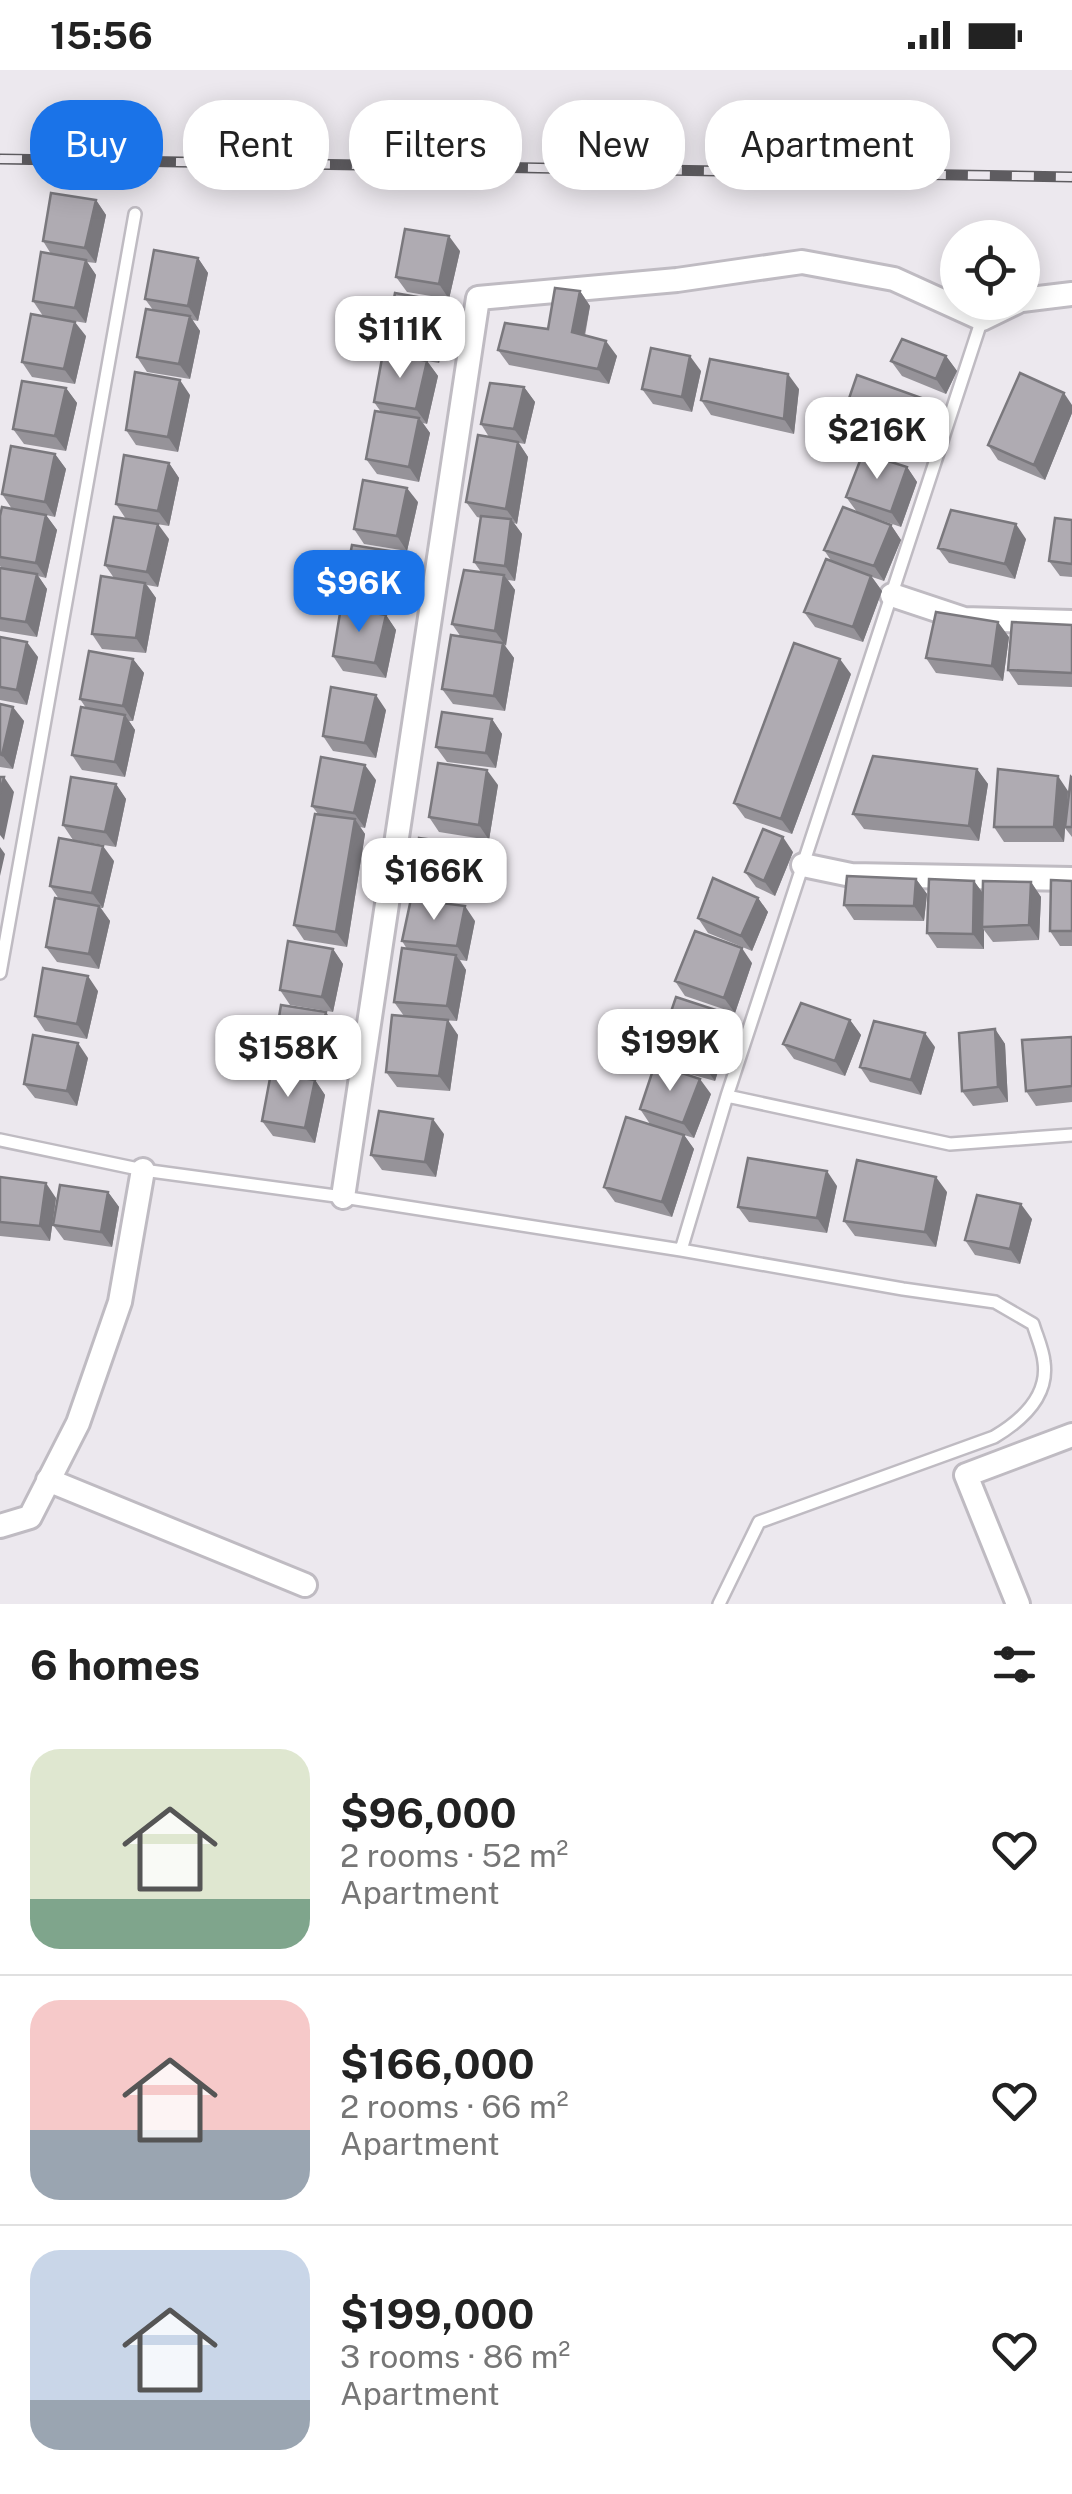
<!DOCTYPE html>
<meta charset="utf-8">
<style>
:root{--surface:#fff;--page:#f2f2f2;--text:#222;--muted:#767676;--line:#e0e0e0;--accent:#1a73e8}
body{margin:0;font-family:"Public Sans",sans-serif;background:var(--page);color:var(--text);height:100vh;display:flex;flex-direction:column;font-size:38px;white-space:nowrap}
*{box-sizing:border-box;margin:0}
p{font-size:32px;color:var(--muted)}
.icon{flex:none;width:55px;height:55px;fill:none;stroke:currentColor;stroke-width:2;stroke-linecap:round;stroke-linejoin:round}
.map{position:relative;height:1534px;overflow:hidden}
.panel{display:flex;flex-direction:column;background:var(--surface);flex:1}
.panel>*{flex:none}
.banner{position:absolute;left:30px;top:30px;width:1012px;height:90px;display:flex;gap:20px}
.controls{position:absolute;left:940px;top:150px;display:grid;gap:20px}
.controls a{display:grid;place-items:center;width:100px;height:100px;border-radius:50%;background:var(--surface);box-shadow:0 5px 25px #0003;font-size:50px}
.price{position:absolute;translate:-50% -85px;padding:0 22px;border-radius:20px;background:#fff;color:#222;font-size:32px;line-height:65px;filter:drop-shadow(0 2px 5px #0008)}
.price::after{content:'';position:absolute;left:50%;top:60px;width:30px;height:22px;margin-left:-15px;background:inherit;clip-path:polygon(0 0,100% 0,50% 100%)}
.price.selected{background:var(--accent);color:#fff}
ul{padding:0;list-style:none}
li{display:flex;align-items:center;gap:30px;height:250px;padding:0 30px}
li+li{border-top:2px solid var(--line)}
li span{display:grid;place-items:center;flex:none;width:280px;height:200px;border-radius:30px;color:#555}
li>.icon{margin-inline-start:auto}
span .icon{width:120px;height:120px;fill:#fffc;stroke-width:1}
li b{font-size:42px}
h2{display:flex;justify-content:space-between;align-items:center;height:120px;padding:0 30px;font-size:42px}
.tag{padding:0 35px;border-radius:40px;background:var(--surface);box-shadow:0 5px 25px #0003;font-size:35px;line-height:90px}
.tag.selected{background:var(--accent);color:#fff}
.status{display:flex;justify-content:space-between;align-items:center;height:70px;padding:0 50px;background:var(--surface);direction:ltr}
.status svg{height:28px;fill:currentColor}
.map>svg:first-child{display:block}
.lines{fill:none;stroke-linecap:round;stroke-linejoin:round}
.service-casing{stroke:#bfbbc2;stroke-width:16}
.minor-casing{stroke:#bfbbc2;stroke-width:28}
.service{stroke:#fff;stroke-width:11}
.minor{stroke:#fff;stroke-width:22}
.rail-casing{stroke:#5e5c60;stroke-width:11}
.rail{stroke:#ece8ee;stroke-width:8;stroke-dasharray:22;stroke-linecap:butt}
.wall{fill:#969399}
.shaded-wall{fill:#7a787d}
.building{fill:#afabb2;stroke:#7a787d;stroke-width:2.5}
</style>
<div class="status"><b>15:56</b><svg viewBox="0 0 49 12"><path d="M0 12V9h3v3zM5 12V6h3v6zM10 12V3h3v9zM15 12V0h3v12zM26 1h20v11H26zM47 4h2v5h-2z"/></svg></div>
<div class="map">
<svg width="1072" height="1534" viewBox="0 0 1072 1534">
<rect width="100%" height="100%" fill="#ece8ee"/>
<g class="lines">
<defs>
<path id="service" d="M0,903L135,144
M727,1026L950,1074L1072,1065
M0,1070L143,1100L343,1127L681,1180L903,1219L995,1232L1033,1254C1037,1267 1043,1280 1044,1292C1049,1327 1021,1351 994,1367L759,1452L719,1534
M681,1180L727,1026L982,249"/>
<path id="minor" d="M1022,230L1072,224
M892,525L964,549L1072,552
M803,795L851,805L1072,809
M343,1127L478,228L677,210L802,192L894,209L982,249L1017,232
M48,1410L305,1515
M0,1456L30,1447L78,1353L120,1232L143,1100
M1018,1534L966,1405L1072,1365"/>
</defs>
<use href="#service" class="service-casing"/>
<use href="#minor" class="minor-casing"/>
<use href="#service" class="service"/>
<use href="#minor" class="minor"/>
<defs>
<path id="rail" d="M0,89L1072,107"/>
</defs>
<use href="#rail" class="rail-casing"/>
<use href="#rail" class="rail"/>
</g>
<path class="wall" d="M96,130L106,145L96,193L87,192L96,205L86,253L43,246L33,231L51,184L43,171Z
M460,181L449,229L407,222L396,207Z
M198,188L208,203L198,251L192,250L200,261L190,309L147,302L137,287L153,240L145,229Z
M580,221L590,236L585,266L617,286L609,314L509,295L498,280L548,259Z
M440,231L450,246L439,293L427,291L438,306L427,354L423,353L430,363L419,412L377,404L366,389L381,342L374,332L397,286L386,271Z
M86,266L75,314L32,307L22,292Z
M946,286L957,301L946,324L902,306L891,291Z
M701,301L692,342L653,334L642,319Z
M524,317L535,332L525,374L519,373L528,387L517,454L514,453L522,464L515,511L508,510L515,520L505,576L514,588L505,641L453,634L442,619L461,567L452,554L481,502L474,492L481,448L477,447L466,432L489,367L481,354Z
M66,318L77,333L66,381L24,374L13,359Z
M799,319L794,364L711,345L701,330Z
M190,325L178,382L136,375L126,360Z
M927,330L937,345L919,391L852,364L842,349Z
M1072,335V343L1045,410L998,390L988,375Z
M55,384L66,399L55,447L46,445L57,460L46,508L38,506L47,519L37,567L0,561V498H2L0,496V446L12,439L2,424Z
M169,393L179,408L169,456L126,449L116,434Z
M907,397L917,412L901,457L857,442L846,427Z
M418,432L407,481L364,474L354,459Z
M1072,450V507L1060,506L1049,491Z
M891,455L901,470L884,511L872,507L882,521L863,572L815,557L804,542L832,492L824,480Z
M169,469L158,517L147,515L156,528L146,583L102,579L92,564L114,508L105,495Z
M1026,469L1015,509L949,493L938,478Z
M407,497L396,545L353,538L343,523Z
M386,545L396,560L386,608L343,601L333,586Z
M1072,555V617L1018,615L1008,600Z
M0,567L38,587L27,635L0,630Z
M1009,567L1003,611L936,603L926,588Z
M133,589L144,603L133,651H129L135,660L125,707L82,700L72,685L86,638L80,629Z
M851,604L792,764L745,748L734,733Z
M0,634L24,651L13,699L0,697Z
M386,640L376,688L333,681L323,666Z
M492,649L502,664L496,698L447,692L436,677Z
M977,699L988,714L979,771L864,759L853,744Z
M1072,708V767L1065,758L1064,772H1004L994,757L1068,721L1067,743Z
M376,710L365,758L360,757L365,764L347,877L304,870L294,855L318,744L312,736Z
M116,714L126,729L116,777L73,770L63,755Z
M498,715L489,770L439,762L429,747Z
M793,782L775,826L756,817L745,802Z
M482,790L476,832L425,826L414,811Z
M114,791L103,838H101L110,851L99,899L57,892L46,877L59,829L50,816Z
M916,809L927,824L924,851L854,850L844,835Z
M974,811L983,824L1031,812L1041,827L1039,870L993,872L984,860V879L937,878L927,863Z
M1072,811V876H1060L1050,861Z
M758,828L768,842L752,881L708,863L698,848Z
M475,851L467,891L460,890L466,900L457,951L441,950L458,965L450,1021L397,1017L386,1002L404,946L394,932L407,879L402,871Z
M333,879L343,894L333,942L290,935L280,920Z
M752,893L735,943L685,926L675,911Z
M98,921L87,969L45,961L35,946Z
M850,950L861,965L845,1006L794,989L783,974Z
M336,957L326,1005L283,998L273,983Z
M732,957L715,1011L668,998L657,983Z
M995,959L1005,974L1008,1032L973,1036L962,1021Z
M1072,967V1032L1036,1036L1026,1021Z
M935,977L921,1025L870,1012L860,997Z
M88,988L77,1036L35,1028L24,1014Z
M315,1010L325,1025L315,1073L273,1066L262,1051Z
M711,1024L694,1068L684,1065L694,1079L672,1147L615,1132L604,1117L650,1054L640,1039Z
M444,1064L436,1107L382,1100L371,1085Z
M0,1107L56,1128L50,1171L0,1166Z
M837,1116L827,1163L749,1152L738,1137Z
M108,1122L119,1137L112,1177L64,1170L53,1155Z
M947,1122L936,1177L855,1166L844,1151Z
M1032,1149L1020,1194L975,1185L965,1170Z"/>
<path class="shaded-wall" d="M96,130L106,145L96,193L85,178Z
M449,166L460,181L449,229L439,214Z
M198,188L208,203L198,251L188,236Z
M86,190L96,205L86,253L75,238Z
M580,221L590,236L582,277L572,262Z
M440,231L450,246L439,293L429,278Z
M190,246L200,261L190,309L179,294Z
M75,252L86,266L75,314L64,299Z
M606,271L617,286L609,314L598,299Z
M690,286L701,301L692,342L682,327Z
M946,286L957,301L946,324L936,309Z
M427,291L438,306L427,354L416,339Z
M788,304L799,319L794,364L784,349Z
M180,310L190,325L178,382L168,367Z
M524,317L535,332L525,374L514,359Z
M66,318L77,333L66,381L55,366Z
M1064,323L1072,335V343L1045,410L1034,395Z
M927,330L937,345L919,391L908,376Z
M419,348L430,363L419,412L409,397Z
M518,372L528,387L517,454L506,439Z
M55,384L66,399L55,447L45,432Z
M169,393L179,408L169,456L158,441Z
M907,397L917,412L901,457L891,442Z
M407,418L418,432L407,481L397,466Z
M46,445L57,460L46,508L36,493Z
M511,449L522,464L515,511L505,496Z
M158,454L169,469L158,517L147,502Z
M1016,454L1026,469L1015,509L1005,494Z
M891,455L901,470L884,511L874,496Z
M396,482L407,497L396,545L385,530Z
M37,504L47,519L37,567L26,552Z
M504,505L515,520L506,576L495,561Z
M871,506L882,521L863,572L853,557Z
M145,513L156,528L146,583L136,568Z
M386,545L396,560L386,608L375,593Z
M998,552L1009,567L1003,611L992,596Z
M27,572L38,587L27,635L17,620Z
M503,573L514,588L505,641L494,626Z
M133,589L144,603L133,651L123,636Z
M840,589L851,604L792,764L781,749Z
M376,625L386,640L376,688L365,673Z
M13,637L24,651L13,699L2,685Z
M125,645L135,660L125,707L115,692Z
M492,649L502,664L496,698L486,683Z
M365,695L376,710L365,758L354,743Z
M977,699L988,714L979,771L969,756Z
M487,700L498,715L489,770L479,755Z
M1058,706L1068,721L1064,772L1054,757Z
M4,707L14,722L4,770L0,765V724Z
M116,714L126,729L116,777L105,762Z
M355,749L365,764L347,877L336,862Z
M783,767L793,782L775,826L764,811Z
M471,775L482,790L476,832L465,817Z
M103,776L114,791L103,838L92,823Z
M0,777L5,784L0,806Z
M916,809L927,824L924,851L914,836Z
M974,811L985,826L982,857L984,860V879L973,864Z
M1031,812L1041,827L1039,870L1029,855Z
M758,828L768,842L752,881L741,866Z
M99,836L110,851L99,899L89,884Z
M465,836L475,851L467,891L457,876Z
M742,878L752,893L735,943L724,928Z
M333,879L343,894L333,942L322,927Z
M456,885L466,900L457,951L447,936Z
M88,906L98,921L87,969L77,954Z
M326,942L336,957L326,1005L315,990Z
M722,942L732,957L715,1011L704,996Z
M448,950L458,965L450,1021L439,1006Z
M850,950L861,965L845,1006L835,991Z
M995,959L1005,974L1008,1032L998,1017Z
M925,963L935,977L921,1025L911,1010Z
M78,973L88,988L77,1036L67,1021Z
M700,1009L711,1024L694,1068L683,1053Z
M315,1010L325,1025L315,1073L305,1058Z
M433,1049L444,1064L436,1107L425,1092Z
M684,1065L694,1079L672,1147L662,1132Z
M827,1101L837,1116L827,1163L817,1148Z
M936,1107L947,1122L936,1177L925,1162Z
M46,1113L56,1128L50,1171L40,1156Z
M108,1122L119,1137L112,1177L101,1162Z
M1021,1134L1032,1149L1020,1194L1010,1179Z"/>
<path class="building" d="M51,123L96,130L85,178L43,171Z
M405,159L449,166L439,214L396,207Z
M154,180L198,188L188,236L145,229Z
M41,182L86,190L75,238L33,231Z
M555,218L580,221L572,262L606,271L598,299L498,280L505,253L548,259Z
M395,223L440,231L429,278L386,271Z
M146,239L190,246L179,294L137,287Z
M31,244L75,252L64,299L22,292Z
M902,269L946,286L936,309L891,291Z
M651,278L690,286L682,327L642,319Z
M383,283L427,291L416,339L374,332Z
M710,289L788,304L784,349L701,330Z
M135,302L180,310L168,367L126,360Z
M1020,303L1064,323L1034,395L988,375Z
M857,305L927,330L908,376L842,349Z
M22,311L66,318L55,366L13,359Z
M490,313L524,317L514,359L481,354Z
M375,341L419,348L409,397L366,389Z
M478,365L518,372L506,439L466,432Z
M11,376L55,384L45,432L2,424Z
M863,383L907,397L891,442L846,427Z
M124,385L169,393L158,441L116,434Z
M363,410L407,418L397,466L354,459Z
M2,437L46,445L36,493L0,487V446Z
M843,437L891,455L874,496L824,480Z
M951,440L1016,454L1005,494L938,478Z
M481,446L511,449L505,496L474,492Z
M114,447L158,454L147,502L105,495Z
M1055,448L1072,450V494L1049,491Z
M352,475L396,482L385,530L343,523Z
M826,489L871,506L853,557L804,542Z
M0,498L37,504L26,552L0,548Z
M464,500L504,505L495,561L452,554Z
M101,506L145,513L136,568L92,564Z
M341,537L386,545L375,593L333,586Z
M936,542L998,552L992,596L926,588Z
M1012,552L1072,555V603L1008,600Z
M451,565L503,573L494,626L442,619Z
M0,567L27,572L17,620L0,617Z
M794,573L840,589L781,749L734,733Z
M89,581L133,589L123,636L80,629Z
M331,617L376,625L365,673L323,666Z
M0,634L13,637L2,685L0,684Z
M81,637L125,645L115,692L72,685Z
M442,642L492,649L486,683L436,677Z
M873,686L977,699L969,756L853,744Z
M321,687L365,695L354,743L312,736Z
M438,693L487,700L479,755L429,747Z
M998,699L1058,706L1054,757H994Z
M0,707H4L0,724Z
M71,707L116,714L105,762L63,755Z
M1071,707L1072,708V757H1065Z
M315,744L355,749L336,862L294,855Z
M763,759L783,767L764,811L745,802Z
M59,768L103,776L92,823L50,816Z
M419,768L471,775L465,817L414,811Z
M847,806L916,809L914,836L844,835Z
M713,808L758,828L741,866L698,848Z
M929,809L974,811L973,864L927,863Z
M1051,810L1072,811V861H1050Z
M983,811L1031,812L1029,855L982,857Z
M55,828L99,836L89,884L46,877Z
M411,829L465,836L457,876L402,871Z
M695,861L742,878L724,928L675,911Z
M288,871L333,879L322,927L280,920Z
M402,878L456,885L447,936L394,932Z
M43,898L88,906L77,954L35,946Z
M676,927L722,942L704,996L657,983Z
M801,933L850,950L835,991L783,974Z
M281,935L326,942L315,990L273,983Z
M392,945L448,950L439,1006L386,1002Z
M874,951L925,963L911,1010L860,997Z
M995,959L998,1017L962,1021L959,963Z
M33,965L78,973L67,1021L24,1014Z
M1072,967V1016L1026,1021L1022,970Z
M655,994L700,1009L683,1053L640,1039Z
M271,1003L315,1010L305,1058L262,1051Z
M379,1041L433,1049L425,1092L371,1085Z
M626,1047L684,1065L662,1132L604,1117Z
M748,1088L827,1101L817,1148L738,1137Z
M857,1090L936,1107L925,1162L844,1151Z
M0,1107L46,1113L40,1156L0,1152Z
M60,1115L108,1122L101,1162L53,1155Z
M977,1125L1021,1134L1010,1179L965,1170Z"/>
</svg>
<div class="controls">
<a><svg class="icon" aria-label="locate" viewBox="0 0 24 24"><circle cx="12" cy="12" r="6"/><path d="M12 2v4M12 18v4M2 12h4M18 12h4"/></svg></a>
</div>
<b class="price" style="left:400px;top:311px">$111K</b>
<b class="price" style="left:877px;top:412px">$216K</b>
<b class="price selected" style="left:359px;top:565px">$96K</b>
<b class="price" style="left:434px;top:853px">$166K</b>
<b class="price" style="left:670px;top:1024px">$199K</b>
<b class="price" style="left:288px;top:1030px">$158K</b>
<div class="banner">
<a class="tag selected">Buy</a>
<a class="tag">Rent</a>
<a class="tag">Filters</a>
<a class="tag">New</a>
<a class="tag">Apartment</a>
</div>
</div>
<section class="panel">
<h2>6 homes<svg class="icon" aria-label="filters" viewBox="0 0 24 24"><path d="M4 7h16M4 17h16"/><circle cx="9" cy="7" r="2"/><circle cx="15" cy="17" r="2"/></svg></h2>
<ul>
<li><span style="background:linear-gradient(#dfe7d0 75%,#7fa58c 0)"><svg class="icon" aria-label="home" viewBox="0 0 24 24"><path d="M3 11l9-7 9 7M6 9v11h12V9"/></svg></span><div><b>$96,000</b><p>2 rooms · 52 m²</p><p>Apartment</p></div><svg class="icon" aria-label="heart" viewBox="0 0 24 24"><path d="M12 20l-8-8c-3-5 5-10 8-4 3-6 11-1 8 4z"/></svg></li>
<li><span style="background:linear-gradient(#f6c9c9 65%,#9aa5b1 0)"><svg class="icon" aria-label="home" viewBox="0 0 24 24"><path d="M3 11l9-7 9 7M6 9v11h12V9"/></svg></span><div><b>$166,000</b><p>2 rooms · 66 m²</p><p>Apartment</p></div><svg class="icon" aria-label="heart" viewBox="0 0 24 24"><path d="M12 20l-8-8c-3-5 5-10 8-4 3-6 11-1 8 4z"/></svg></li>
<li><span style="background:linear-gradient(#c9d6e8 75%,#9aa5b1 0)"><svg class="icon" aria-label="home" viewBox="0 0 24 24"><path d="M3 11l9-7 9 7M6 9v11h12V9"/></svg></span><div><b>$199,000</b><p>3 rooms · 86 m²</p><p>Apartment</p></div><svg class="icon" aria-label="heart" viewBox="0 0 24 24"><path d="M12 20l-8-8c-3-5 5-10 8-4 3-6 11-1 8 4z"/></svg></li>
</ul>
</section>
